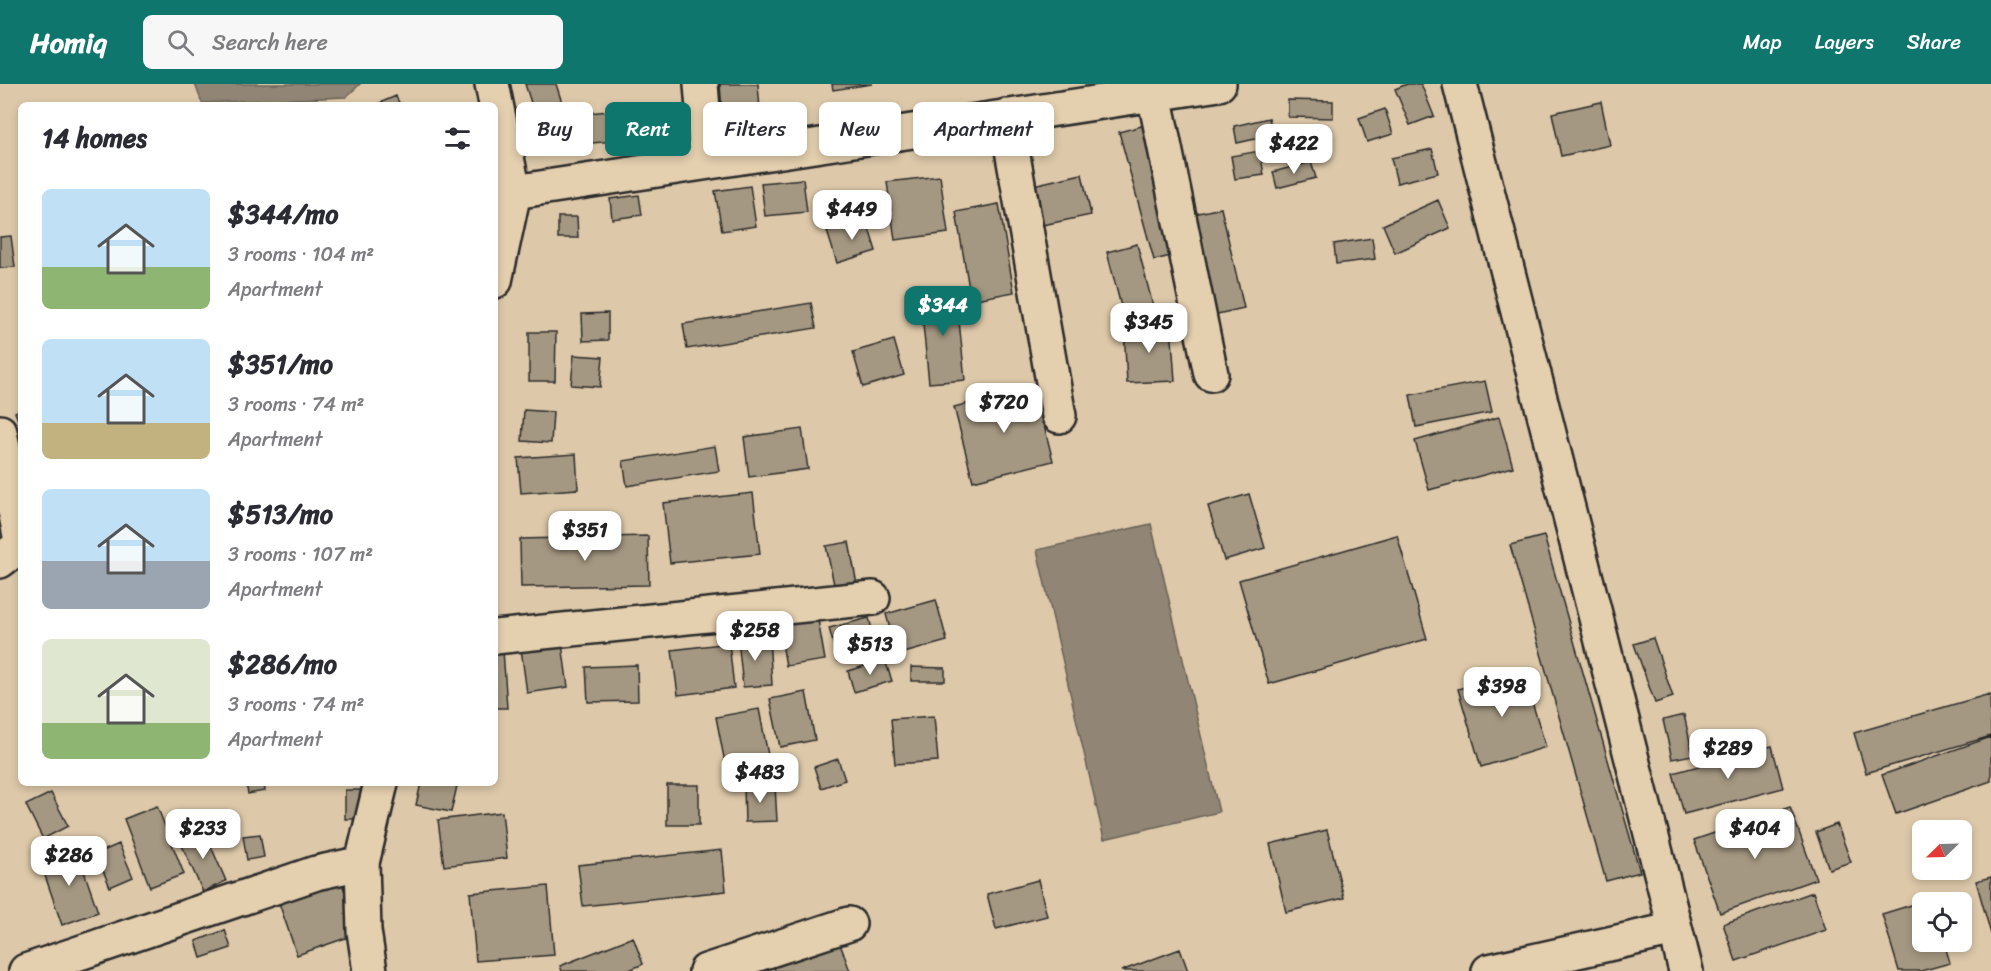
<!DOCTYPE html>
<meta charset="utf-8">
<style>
:root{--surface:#fff;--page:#f7f7f7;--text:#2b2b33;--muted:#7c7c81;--accent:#0f766e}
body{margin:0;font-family:Sriracha,sans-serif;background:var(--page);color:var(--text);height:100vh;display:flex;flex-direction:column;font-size:22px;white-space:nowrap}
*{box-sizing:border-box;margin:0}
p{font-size:20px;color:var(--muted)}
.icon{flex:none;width:33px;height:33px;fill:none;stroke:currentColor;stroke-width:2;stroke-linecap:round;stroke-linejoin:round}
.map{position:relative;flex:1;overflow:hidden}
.side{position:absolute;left:18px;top:18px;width:480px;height:684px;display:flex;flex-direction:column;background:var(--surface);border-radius:9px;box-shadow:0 3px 9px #0003}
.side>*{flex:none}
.guide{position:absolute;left:516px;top:18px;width:570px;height:54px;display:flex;gap:12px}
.needle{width:39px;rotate:247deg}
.tools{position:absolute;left:1912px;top:736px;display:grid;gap:12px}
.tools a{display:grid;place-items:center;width:60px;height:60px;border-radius:9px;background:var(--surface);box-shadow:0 3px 9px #0003;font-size:30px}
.price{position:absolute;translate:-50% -51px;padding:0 14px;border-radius:12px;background:#fff;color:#222;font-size:20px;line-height:39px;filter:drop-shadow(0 2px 3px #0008)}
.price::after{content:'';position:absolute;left:50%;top:36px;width:18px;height:14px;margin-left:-9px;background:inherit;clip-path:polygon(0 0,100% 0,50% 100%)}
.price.on{background:var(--accent);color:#fff}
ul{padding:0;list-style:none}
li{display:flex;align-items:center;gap:18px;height:150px;padding:0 24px}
li span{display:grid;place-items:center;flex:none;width:168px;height:120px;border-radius:9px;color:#555}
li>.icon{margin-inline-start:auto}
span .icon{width:72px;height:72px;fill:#fffc;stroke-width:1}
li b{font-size:26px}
h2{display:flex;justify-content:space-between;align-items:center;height:72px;padding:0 24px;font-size:26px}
.pill{padding:0 21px;border-radius:9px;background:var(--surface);box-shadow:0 3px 9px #0003;font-size:21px;line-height:54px}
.pill.on{background:var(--accent);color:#fff}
header{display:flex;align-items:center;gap:36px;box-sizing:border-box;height:84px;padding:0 30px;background:var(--accent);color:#fff}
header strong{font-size:28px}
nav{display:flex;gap:33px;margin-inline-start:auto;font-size:21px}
.search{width:420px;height:54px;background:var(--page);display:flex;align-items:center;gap:15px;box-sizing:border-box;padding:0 21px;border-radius:9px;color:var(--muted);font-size:22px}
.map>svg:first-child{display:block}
.water{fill:#918674;stroke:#686257;stroke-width:1.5}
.building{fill:#a59882;stroke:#2b2b2b;stroke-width:1.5}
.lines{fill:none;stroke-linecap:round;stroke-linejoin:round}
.minor-casing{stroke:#2b2b2b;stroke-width:38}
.secondary-casing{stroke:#2b2b2b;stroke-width:38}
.minor{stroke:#e4cfae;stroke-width:33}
.secondary{stroke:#e4cfae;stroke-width:33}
</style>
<header>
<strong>Homiq</strong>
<div class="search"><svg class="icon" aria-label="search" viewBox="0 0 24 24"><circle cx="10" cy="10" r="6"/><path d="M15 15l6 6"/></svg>Search here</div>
<nav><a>Map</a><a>Layers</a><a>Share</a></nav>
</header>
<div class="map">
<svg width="1991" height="887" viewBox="0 0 1991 887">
<rect width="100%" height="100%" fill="#ddc8a9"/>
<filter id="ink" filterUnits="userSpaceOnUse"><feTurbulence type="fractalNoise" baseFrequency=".0167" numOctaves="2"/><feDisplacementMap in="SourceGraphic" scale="12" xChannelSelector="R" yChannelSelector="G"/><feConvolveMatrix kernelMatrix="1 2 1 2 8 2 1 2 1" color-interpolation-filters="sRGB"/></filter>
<g filter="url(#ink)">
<path class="water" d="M195,0H360L346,13L202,19Z
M1151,440L1219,728L1104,755L1037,466Z"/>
<path class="building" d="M525,0H556L570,44L542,53Z
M720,0H758L762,51L724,53Z
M832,0H872L833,6Z
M1407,0H1421L1434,32L1410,41L1395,5Z
M396,12L400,21H375Z
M1288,16L1333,17V34L1288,33Z
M1601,18L1610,61L1561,72L1552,29Z
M1385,25L1393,50L1367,58L1359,34Z
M620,26L623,56L582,60L578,30Z
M1269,34L1273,51L1237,59L1234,42Z
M1149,40L1183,169L1154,176L1119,48Z
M1432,65L1438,89L1397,99L1391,74Z
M1260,67L1264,91L1235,95L1231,72Z
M1311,78L1316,94L1277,104L1273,88Z
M1082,90L1091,131L1033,143L1024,103Z
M940,92L948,149L895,156L887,98Z
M803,95L807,128L765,132L761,99Z
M750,102L756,142L722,147L715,107Z
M639,111L642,131L612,135L610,115Z
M1438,116L1450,144L1395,169L1383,141Z
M999,120L1014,208L971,216L956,128Z
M1221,124L1244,224L1204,233L1181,133Z
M558,133H577L578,154H558Z
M866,135L876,167L837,179L827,147Z
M11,152L15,183L0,184V153Z
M1372,154L1375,175L1336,180L1334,160Z
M1137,160L1153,222L1123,230L1107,168Z
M956,207L965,296L929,299L920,211Z
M811,219L816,244L687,265L683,240Z
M608,229V256L583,257L582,230Z
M1171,241L1175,297L1127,299L1124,244Z
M529,248H556L555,297H529Z
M894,256L904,291L863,303L853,268Z
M574,271L603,273L600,303L571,301Z
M1485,297L1492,328L1416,343L1410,311Z
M1034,302L1053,377L973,397L954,323Z
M21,325V344L15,328Z
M524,326L553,328L551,359L522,357Z
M1499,333L1513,383L1429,406L1415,357Z
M802,345L808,385L749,393L744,353Z
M715,362L719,387L627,402L623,377Z
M576,370L578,405L521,409L518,374Z
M753,409L760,470L670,479L663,419Z
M1249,410L1265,464L1224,476L1208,422Z
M1397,451L1427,555L1269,600L1239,496Z
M648,452L649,501L521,503L520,455Z
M1544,452L1640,788L1606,797L1510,461Z
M849,458L859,511L837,515L826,462Z
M936,516L947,557L897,571L886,530Z
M869,534L878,568L838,577L829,544Z
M818,536L825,576L786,582L779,542Z
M769,553L772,601L743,603L738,555Z
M1653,554L1673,613L1655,619L1634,560Z
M729,559L734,604L678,611L672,566Z
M562,560L568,603L527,609L521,565Z
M503,566L507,624H495V567Z
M885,576L892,597L854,608L848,587Z
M637,581L638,617L588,618L586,583Z
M911,583L945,584V597H911Z
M1522,586L1546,663L1481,683L1458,605Z
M806,608L815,656L780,663L770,615Z
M1990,610L1991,652L1866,689L1854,649Z
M759,625L768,671L725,679L716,633Z
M1684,631L1693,671L1672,675L1663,636Z
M934,632L938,677L895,680L891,635Z
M1991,653V697L1896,730L1882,691Z
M1772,662L1783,704L1684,730L1673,689Z
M838,675L845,696L821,704L814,683Z
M246,699H264L265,707L248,710Z
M421,699L457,702L451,728L416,721Z
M667,701H699V741H667Z
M775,702L777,737L745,738L744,703Z
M345,706H362V735H345Z
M51,709L68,742L43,755L26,721Z
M157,722L184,790L150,803L124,735Z
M1790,723L1816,795L1720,829L1694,756Z
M502,728L507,774L444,782L438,736Z
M1837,740L1851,778L1829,785L1816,748Z
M203,744L226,797L203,808L179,755Z
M1327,746L1344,814L1286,828L1270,760Z
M260,750L264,773L247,776L243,752Z
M119,760L133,793L110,803L96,770Z
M76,764L98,828L62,841L40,777Z
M722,766L726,807L583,822L578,781Z
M1991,793V850L1976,797Z
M1038,796L1047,832L996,845L987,810Z
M341,797L360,849L297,871L279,819Z
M548,802L554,871L476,877L470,809Z
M1813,808L1826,846L1736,877L1723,840Z
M1931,815L1932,819H1923V858H1944L1950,879L1921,887H1899L1882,830Z
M225,846L231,864L201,874L196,857Z
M633,853L643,880L627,887H562L560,882Z
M840,860L850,887H775L774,883Z
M1180,865L1188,887H1121Z"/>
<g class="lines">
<defs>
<path id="minor" d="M701,0L707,78
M1460,0L1686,887
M1154,10L1211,290
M1006,32L1059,332
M495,121L514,108L1219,0
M0,348L21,457
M0,477L21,461
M495,553L873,514
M26,887L316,789L362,779
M706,887L849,840
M1489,887L1675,845"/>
<path id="secondary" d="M492,0L514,108L495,197
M370,887L364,847L362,779L381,699"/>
</defs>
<use href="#minor" class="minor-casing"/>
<use href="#secondary" class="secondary-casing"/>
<use href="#minor" class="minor"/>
<use href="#secondary" class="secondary"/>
</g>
</g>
</svg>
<div class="tools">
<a><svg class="needle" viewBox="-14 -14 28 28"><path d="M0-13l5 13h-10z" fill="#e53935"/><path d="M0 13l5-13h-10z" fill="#7c7c81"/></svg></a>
<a><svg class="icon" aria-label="locate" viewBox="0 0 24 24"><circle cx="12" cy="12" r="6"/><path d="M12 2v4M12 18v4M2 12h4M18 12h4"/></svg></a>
</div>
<b class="price" style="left:1294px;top:91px">$422</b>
<b class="price" style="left:852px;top:157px">$449</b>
<b class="price on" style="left:943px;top:253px">$344</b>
<b class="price" style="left:1149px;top:270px">$345</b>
<b class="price" style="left:1004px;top:350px">$720</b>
<b class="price" style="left:585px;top:478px">$351</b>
<b class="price" style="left:755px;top:578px">$258</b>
<b class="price" style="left:870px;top:592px">$513</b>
<b class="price" style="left:1502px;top:634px">$398</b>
<b class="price" style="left:1728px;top:696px">$289</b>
<b class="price" style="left:760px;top:720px">$483</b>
<b class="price" style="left:203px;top:776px">$233</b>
<b class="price" style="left:1755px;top:776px">$404</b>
<b class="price" style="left:69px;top:803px">$286</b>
<div class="guide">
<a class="pill">Buy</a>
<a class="pill on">Rent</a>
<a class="pill">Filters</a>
<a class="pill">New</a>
<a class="pill">Apartment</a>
</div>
<section class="side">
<h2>14 homes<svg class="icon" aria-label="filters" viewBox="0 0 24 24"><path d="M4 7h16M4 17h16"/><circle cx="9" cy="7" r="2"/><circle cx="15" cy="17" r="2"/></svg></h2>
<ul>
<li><span style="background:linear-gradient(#bfe0f5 65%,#8fb573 0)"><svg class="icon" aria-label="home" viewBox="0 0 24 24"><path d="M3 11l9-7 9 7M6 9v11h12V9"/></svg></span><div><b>$344/mo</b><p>3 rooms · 104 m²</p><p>Apartment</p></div></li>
<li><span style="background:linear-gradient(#bfe0f5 70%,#c2b280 0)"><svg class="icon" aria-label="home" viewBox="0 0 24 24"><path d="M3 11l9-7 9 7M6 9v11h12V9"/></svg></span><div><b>$351/mo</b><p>3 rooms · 74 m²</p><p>Apartment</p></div></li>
<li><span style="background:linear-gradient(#bfe0f5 60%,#9aa5b1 0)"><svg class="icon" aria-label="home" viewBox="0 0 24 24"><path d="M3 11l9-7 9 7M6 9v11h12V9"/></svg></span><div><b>$513/mo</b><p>3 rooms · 107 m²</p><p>Apartment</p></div></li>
<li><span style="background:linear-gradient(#dfe7d0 70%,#8fb573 0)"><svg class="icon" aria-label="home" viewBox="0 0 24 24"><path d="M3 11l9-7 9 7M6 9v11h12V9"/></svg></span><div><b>$286/mo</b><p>3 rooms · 74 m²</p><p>Apartment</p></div></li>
</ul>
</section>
</div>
